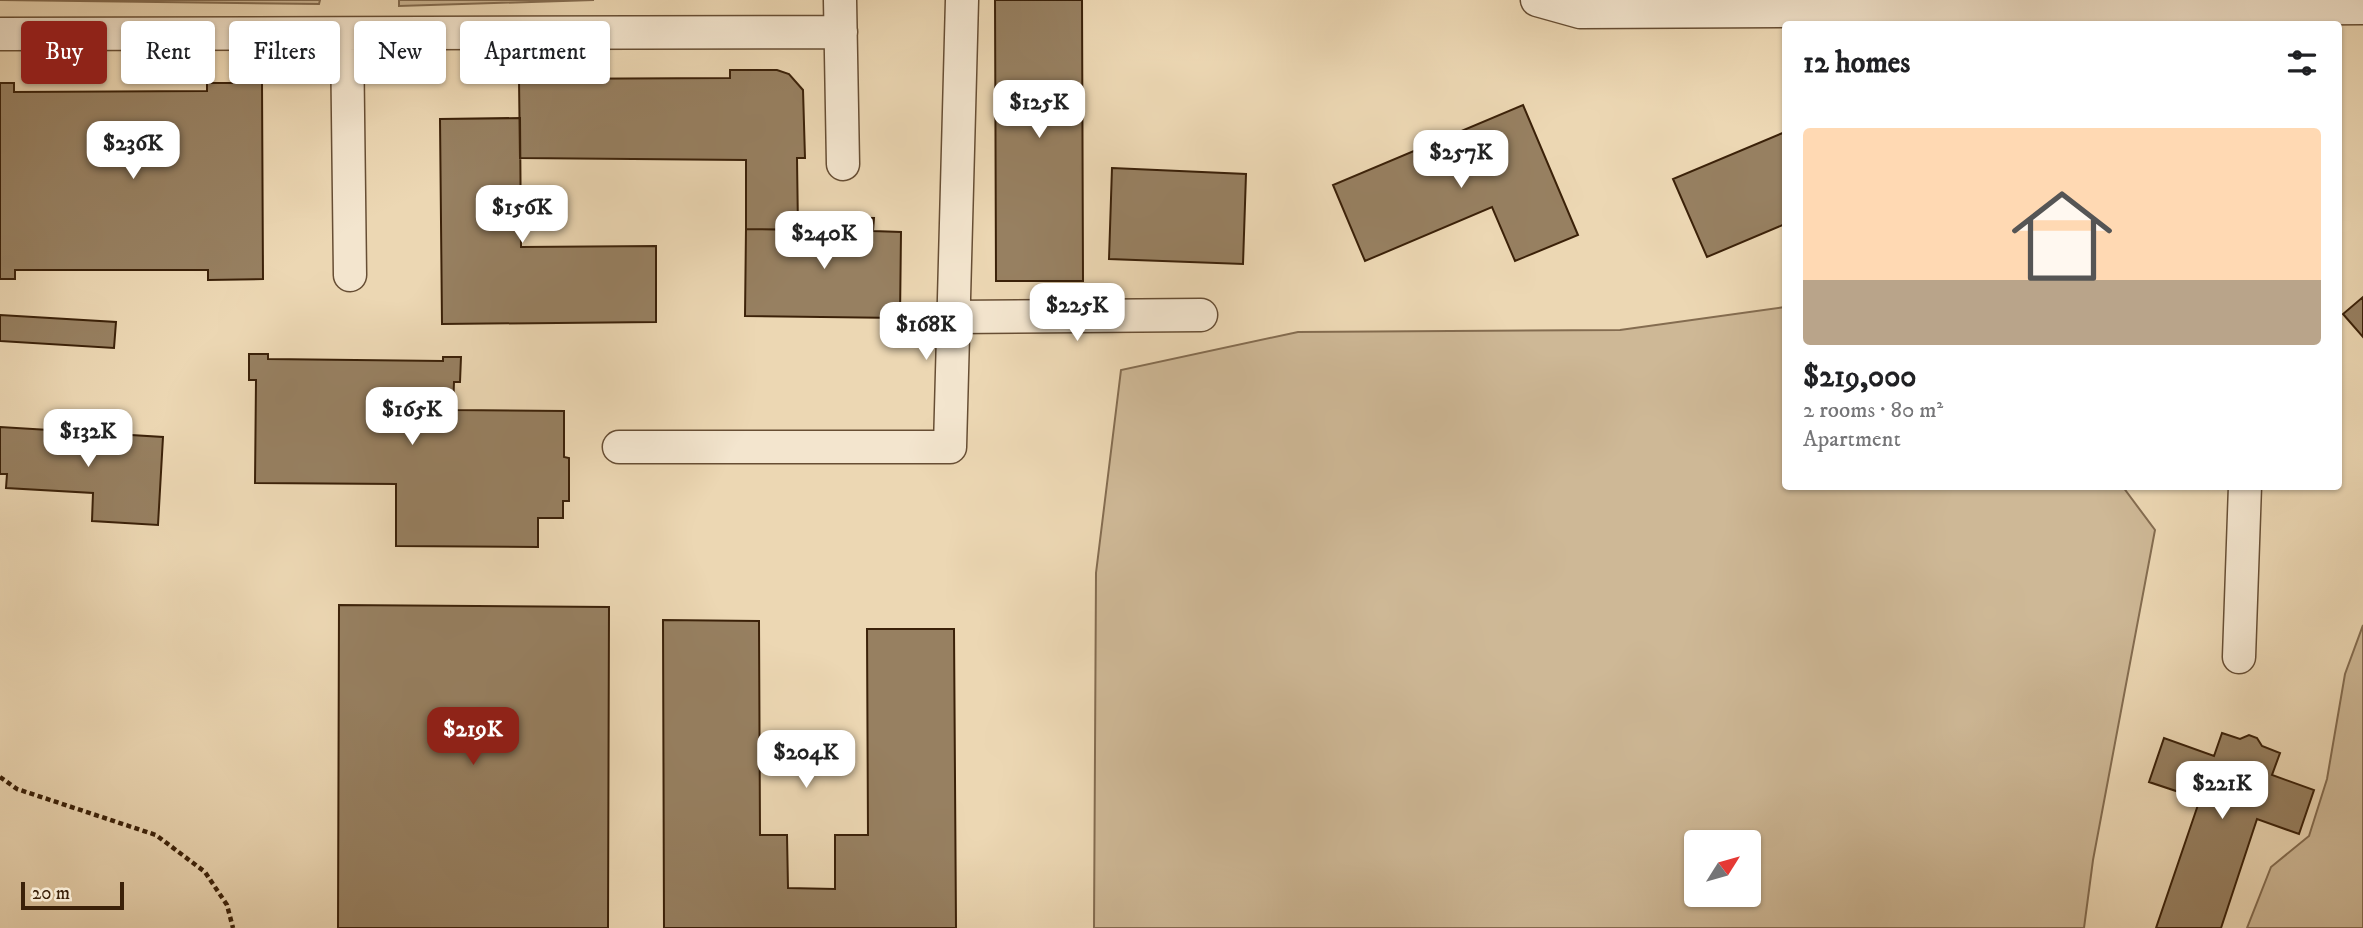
<!DOCTYPE html>
<meta charset="utf-8">
<style>
:root{--surface:#fff;--page:#f2f2f2;--text:#202124;--muted:#757577;--accent:#8f2418}
body{margin:0;font-family:"IM FELL DW Pica",serif;background:var(--page);color:var(--text);height:100vh;display:flex;flex-direction:column;font-size:26px;white-space:nowrap}
*{box-sizing:border-box;margin:0}
p{font-size:23px;color:var(--muted)}
.icon{flex:none;width:38px;height:38px;fill:none;stroke:currentColor;stroke-width:2;stroke-linecap:round;stroke-linejoin:round}
.map{position:relative;flex:1;overflow:hidden}
.side{position:absolute;left:1782px;top:21px;width:560px;height:469px;display:flex;flex-direction:column;background:var(--surface);border-radius:7px;box-shadow:0 2px 5px #0004}
.side>*{flex:none}
.banner{position:absolute;left:21px;top:21px;width:665px;height:63px;display:flex;gap:14px}
.needle{width:46px;rotate:53deg}
.controls{position:absolute;left:1684px;top:830px;display:grid;gap:14px}
.controls a{display:grid;place-items:center;width:77px;height:77px;border-radius:7px;background:var(--surface);box-shadow:0 2px 5px #0004;font-size:35px}
.scale{position:absolute;left:21px;bottom:18px;width:103px;box-sizing:border-box;padding-left:7px;border:4px solid #3b2109;border-top:0;font-size:19px;line-height:24px;white-space:nowrap;color:#3b2109;-webkit-text-stroke:5px #f3e5ce;paint-order:stroke}
.price{position:absolute;translate:-50% -60px;padding:0 16px;border-radius:14px;background:#fff;color:#222;font-size:23px;line-height:46px;filter:drop-shadow(0 2px 4px #0008)}
.price::after{content:'';position:absolute;left:50%;top:42px;width:21px;height:16px;margin-left:-10px;background:inherit;clip-path:polygon(0 0,100% 0,50% 100%)}
.price.on{background:var(--accent);color:#fff}
ul{padding:0;list-style:none}
li{display:grid;align-content:center;gap:14px;height:371px;padding:0 21px}
li span{display:grid;place-items:center;height:217px;border-radius:7px;color:#555}
li>.icon{margin-inline-start:auto}
span .icon{width:126px;height:126px;fill:#fffc;stroke-width:1}
li b{font-size:30px}
h2{display:flex;justify-content:space-between;align-items:center;height:84px;padding:0 21px;font-size:30px}
.tag{padding:0 24px;border-radius:7px;background:var(--surface);box-shadow:0 2px 5px #0004;font-size:24px;line-height:63px}
.tag.on{background:var(--accent);color:#fff}
.map>svg:first-child{display:block}
.green{fill:#ceb896;stroke:#846c50;stroke-width:2;fill-rule:evenodd}
.building{fill:#978061;stroke:#3b2109;stroke-width:2}
.lines{fill:none;stroke-linecap:round;stroke-linejoin:round}
.minor-casing{stroke:#674e34;stroke-width:35}
.path{stroke:#3b2109;stroke-width:4.5;stroke-dasharray:5 3.5;stroke-linecap:butt}
.minor{stroke:#f3e5ce;stroke-width:32}
</style>
<div class="map">
<svg width="2363" height="928" viewBox="0 0 2363 928">
<rect width="100%" height="100%" fill="#ecd7b3"/>
<filter id="stains"><feTurbulence type="fractalNoise" baseFrequency=".00286" numOctaves="4"/><feColorMatrix values="0 0 0 0 .2 0 0 0 0 .09 0 0 0 0 .02 0 0 0 .5 -.17"/></filter>
<radialGradient id="worn" r=".72"><stop offset=".6" stop-color="#630" stop-opacity="0"/><stop offset="1" stop-color="#630" stop-opacity=".3"/></radialGradient>
<path class="green" d="M0,0H320L319,4Z
M399,0H594L399,6Z
M1785,307V486L2123,487L2155,530L2093,860L2084,928H1094L1096,573L1121,370L1298,332L1620,330ZM1696,842H1748V894H1696Z
M2363,625V928H2247L2271,867L2309,836L2327,779L2345,674Z"/>
<path class="building" d="M995,0H1082L1083,281H996Z
M730,70H777L789,74L803,90L805,158H797L798,230L746,229V160L520,158L519,79L730,78Z
M0,83H14V92L207,91V83H262L263,279L208,280V270H15V279H0Z
M1523,105L1578,235L1515,261L1492,207L1365,261L1333,185Z
M520,118L521,247L656,246V322L442,324L440,119Z
M1785,132V224L1707,257L1673,179Z
M1112,168L1246,174L1243,264L1109,259Z
M821,217L874,218L873,231L901,232L900,318L745,316L746,229L821,230Z
M2363,297V337L2343,314Z
M0,315L116,322L114,348L0,341Z
M249,354H268V359L443,361V357H461L460,382H454L453,410L564,411V457L569,458V501H563V518H538V547L396,546V484L255,483L256,380H249Z
M0,427L163,437L158,525L92,521L93,493L6,488L7,474H0Z
M339,605L609,607L608,928H338Z
M663,620L759,621L760,835H787L788,888L835,889V835H868L867,629H954L956,928H664Z
M2222,733L2240,739L2249,735L2257,738L2262,746L2280,753L2272,775L2314,790L2299,834L2257,819L2221,928H2156L2200,799L2149,782L2164,738L2214,756Z"/>
<g class="lines">
<defs>
<path id="minor" d="M840,0L843,164
M1537,0L1580,12L2363,8
M0,34L841,32
M347,34L350,275
M953,317L1201,315
M619,447H950L962,0
M2239,657L2245,486"/>
</defs>
<use href="#minor" class="minor-casing"/>
<path class="path" d="M0,777L17,789L156,835L205,872L227,905L233,928"/>
<use href="#minor" class="minor"/>
</g>
<rect width="100%" height="100%" filter="url(#stains)"/>
<rect width="100%" height="100%" fill="url(#worn)"/>
</svg>
<div class="controls">
<a><svg class="needle" viewBox="-14 -14 28 28"><path d="M0-13l5 13h-10z" fill="#e53935"/><path d="M0 13l5-13h-10z" fill="#757577"/></svg></a>
</div>
<div class="scale">20 m</div>
<b class="price" style="left:1039px;top:140px">$125K</b>
<b class="price" style="left:133px;top:181px">$236K</b>
<b class="price" style="left:1461px;top:190px">$257K</b>
<b class="price" style="left:522px;top:245px">$156K</b>
<b class="price" style="left:824px;top:271px">$240K</b>
<b class="price" style="left:1077px;top:343px">$225K</b>
<b class="price" style="left:926px;top:362px">$168K</b>
<b class="price" style="left:412px;top:447px">$165K</b>
<b class="price" style="left:88px;top:469px">$132K</b>
<b class="price on" style="left:473px;top:767px">$219K</b>
<b class="price" style="left:806px;top:790px">$204K</b>
<b class="price" style="left:2222px;top:821px">$221K</b>
<div class="banner">
<a class="tag on">Buy</a>
<a class="tag">Rent</a>
<a class="tag">Filters</a>
<a class="tag">New</a>
<a class="tag">Apartment</a>
</div>
<section class="side">
<h2>12 homes<svg class="icon" aria-label="filters" viewBox="0 0 24 24"><path d="M4 7h16M4 17h16"/><circle cx="9" cy="7" r="2"/><circle cx="15" cy="17" r="2"/></svg></h2>
<ul>
<li><span style="background:linear-gradient(#ffd9b3 70%,#b9a48a 0)"><svg class="icon" aria-label="home" viewBox="0 0 24 24"><path d="M3 11l9-7 9 7M6 9v11h12V9"/></svg></span><div><b>$219,000</b><p>2 rooms · 80 m²</p><p>Apartment</p></div></li>
</ul>
</section>
</div>
